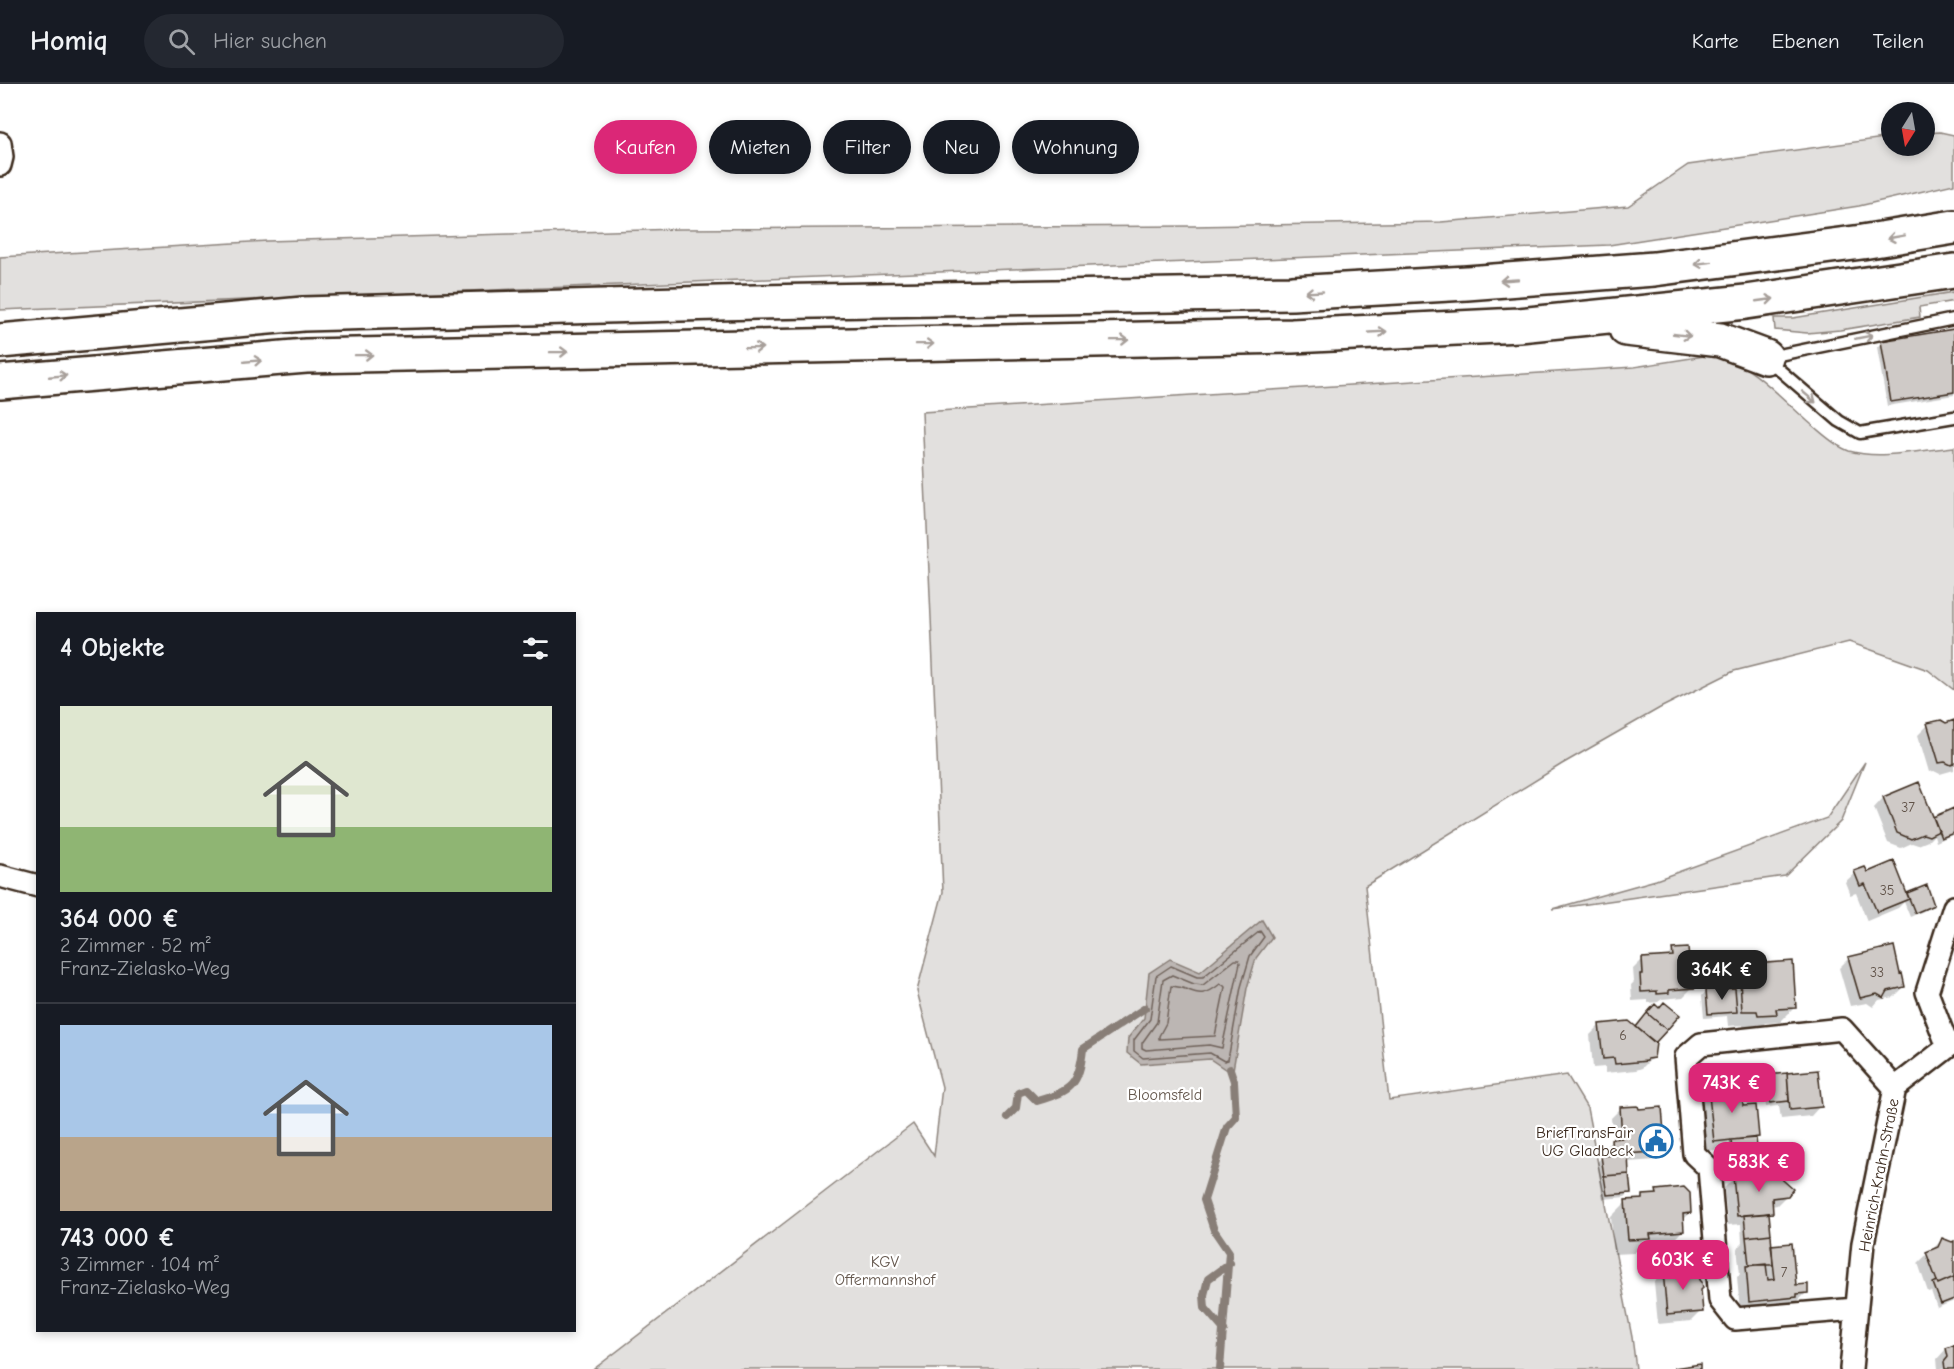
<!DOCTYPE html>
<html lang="de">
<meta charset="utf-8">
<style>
:root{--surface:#171b24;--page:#242831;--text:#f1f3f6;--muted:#9ea1a6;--line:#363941;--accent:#db2777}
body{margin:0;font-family:"Comic Neue",sans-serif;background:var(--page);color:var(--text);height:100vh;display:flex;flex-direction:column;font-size:22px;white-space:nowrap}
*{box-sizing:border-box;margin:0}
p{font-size:20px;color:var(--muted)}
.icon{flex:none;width:33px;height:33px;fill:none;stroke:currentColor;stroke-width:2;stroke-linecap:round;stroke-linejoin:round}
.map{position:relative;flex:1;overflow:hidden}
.side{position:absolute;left:36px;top:528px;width:540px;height:720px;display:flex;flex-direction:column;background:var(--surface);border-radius:0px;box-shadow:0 3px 9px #0003}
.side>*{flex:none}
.guide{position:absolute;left:594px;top:36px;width:570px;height:54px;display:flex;gap:12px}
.needle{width:39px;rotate:191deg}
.fabs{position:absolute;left:1881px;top:18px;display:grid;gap:12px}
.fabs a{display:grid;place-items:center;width:54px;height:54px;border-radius:50%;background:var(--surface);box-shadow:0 3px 9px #0003;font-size:30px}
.price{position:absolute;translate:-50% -51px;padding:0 14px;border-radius:12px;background:var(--accent);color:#fff;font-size:20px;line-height:39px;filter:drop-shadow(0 2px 3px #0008)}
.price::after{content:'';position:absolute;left:50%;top:36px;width:18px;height:14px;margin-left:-9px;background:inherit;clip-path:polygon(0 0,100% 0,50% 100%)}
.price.on{background:#222;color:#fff}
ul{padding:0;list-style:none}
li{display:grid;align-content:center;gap:12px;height:318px;padding:0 24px}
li+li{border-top:2px solid var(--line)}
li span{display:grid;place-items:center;height:186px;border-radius:0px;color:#555}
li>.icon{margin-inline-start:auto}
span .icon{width:108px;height:108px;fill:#fffc;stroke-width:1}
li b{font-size:26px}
h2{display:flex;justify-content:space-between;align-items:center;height:72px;padding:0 24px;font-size:26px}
.chip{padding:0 21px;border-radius:27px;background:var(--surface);box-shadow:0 3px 9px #0003;font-size:21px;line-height:54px}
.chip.on{background:var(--accent);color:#fff}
header{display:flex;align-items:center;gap:36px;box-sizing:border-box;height:84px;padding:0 30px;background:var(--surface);border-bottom:2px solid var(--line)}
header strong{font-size:28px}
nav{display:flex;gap:33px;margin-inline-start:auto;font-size:21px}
.search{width:420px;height:54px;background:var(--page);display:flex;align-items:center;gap:15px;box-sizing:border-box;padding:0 21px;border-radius:33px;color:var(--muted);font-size:22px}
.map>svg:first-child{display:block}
.green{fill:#e2e0de;stroke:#8e857e;stroke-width:1.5}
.water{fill:#bcb6b3;stroke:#887e77;stroke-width:1.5}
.shadow{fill:#0003}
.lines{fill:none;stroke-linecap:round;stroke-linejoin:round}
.shore{stroke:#6f625a;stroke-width:1.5}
.stream{stroke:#887e77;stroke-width:8}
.building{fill:#cfcac7;stroke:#3b2a1e;stroke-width:1.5}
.lane-casing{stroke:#3b2a1e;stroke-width:15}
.street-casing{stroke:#3b2a1e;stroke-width:26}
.highway-casing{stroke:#3b2a1e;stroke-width:38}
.lane{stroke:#fff;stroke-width:10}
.street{stroke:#fff;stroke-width:21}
.highway{stroke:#fff;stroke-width:33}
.oneway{stroke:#a79f9a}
.labels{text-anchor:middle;stroke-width:4.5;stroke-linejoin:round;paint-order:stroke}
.number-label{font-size:14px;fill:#605248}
.park-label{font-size:16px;fill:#65584e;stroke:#fff}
.poi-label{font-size:16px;fill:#3b2a1e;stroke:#fff;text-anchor:end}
.street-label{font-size:16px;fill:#3b2a1e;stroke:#fff}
</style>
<header>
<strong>Homiq</strong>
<div class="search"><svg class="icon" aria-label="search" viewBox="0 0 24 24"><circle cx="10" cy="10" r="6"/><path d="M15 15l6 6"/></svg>Hier suchen</div>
<nav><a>Karte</a><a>Ebenen</a><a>Teilen</a></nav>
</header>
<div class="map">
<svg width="1954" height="1285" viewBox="0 0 1954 1285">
<rect width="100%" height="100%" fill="#fff"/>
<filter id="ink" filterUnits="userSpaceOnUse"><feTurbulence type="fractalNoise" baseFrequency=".0167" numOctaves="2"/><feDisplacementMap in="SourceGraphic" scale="12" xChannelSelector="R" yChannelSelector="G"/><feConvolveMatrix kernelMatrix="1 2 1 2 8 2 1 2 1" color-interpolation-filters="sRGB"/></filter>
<g filter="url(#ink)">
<path class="green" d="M1940,48L1954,51V100L1859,122L1609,161L0,226V173L267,157L678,145L1194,142L1441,138L1628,122L1688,81L1891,53L1892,62H1924L1925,49Z
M1954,208V217L1919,223L1920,233L1840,246L1807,249L1775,246L1774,234H1793Z
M1717,270C1753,281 1784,317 1812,341C1823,350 1835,362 1849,367C1880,376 1922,366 1954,363V606L1928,586L1849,558L1734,587L1660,624L1562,680L1365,802L1389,1016L1567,991L1587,1024L1632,1253L1636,1285H594L913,1040L934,1072L942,1003L917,907L943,808L922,328L1634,283Z
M1865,678L1841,737L1785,792L1552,825L1656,796L1827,734Z"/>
<path class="water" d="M1262,836L1272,853L1256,874L1247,904L1233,986L1225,985L1210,975L1141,980L1127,969L1128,954L1144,934L1149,889L1170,875L1200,888Z"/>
<path class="shadow" d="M1954,246V311L1887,322L1877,263L1882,258Z
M1954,638V686L1940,690L1934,687L1929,688L1918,651L1928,641L1946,640Z
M1918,700L1932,735L1954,728V750L1936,758L1934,751L1928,757L1918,761L1912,759L1901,764L1888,759L1874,724L1883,714Z
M1865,785L1867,790L1906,812L1908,810L1933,821L1928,825L1910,833L1904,818L1898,824L1867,837L1856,809L1850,811L1845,798L1855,789Z
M1673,867L1688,888L1693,903L1683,913L1662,915L1658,918L1648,919V916L1632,917L1631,901L1634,898L1633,885L1643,875L1666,874Z
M1849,874L1899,892L1904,903L1894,913L1879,916L1873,923L1867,919L1850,922L1839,884Z
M1740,882L1795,923L1780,938L1765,939L1760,944L1743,945V941L1728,942L1727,932L1704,934L1702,912L1706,907L1725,906V897Z
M1600,941L1652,974L1642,984L1636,986L1605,989V983L1593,984L1590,951Z
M1817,987L1820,1022L1811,1032L1781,1035L1779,1022L1766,1023L1763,997L1767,992Z
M1709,1004L1742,1023L1758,1053L1755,1056V1064L1751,1068L1728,1070V1065L1704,1067L1699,1013Z
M1621,1024L1637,1027L1662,1050L1667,1066L1657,1076L1627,1078L1629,1109L1625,1113L1603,1115L1597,1078L1602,1073V1066L1613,1056L1611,1034Z
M1734,1094L1787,1111L1777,1121L1771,1122V1128L1768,1131L1770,1163L1795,1203L1807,1208L1797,1218H1790L1786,1223L1740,1227L1737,1193L1740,1190L1737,1164L1742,1159L1741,1140L1728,1141L1724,1104Z
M1657,1107L1690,1128L1682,1136V1147L1668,1162L1639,1164L1634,1169L1614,1170L1611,1133L1626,1118L1639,1117L1644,1112L1653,1111Z
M1942,1156L1954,1159V1217L1937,1224L1931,1207L1928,1208L1918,1179Z
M1675,1187L1699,1206L1701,1227L1691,1237L1658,1240L1654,1198L1664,1188Z
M1954,1262V1285H1938L1937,1275L1946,1265Z"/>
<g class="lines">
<path class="shore" d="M1260,847L1264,853L1250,872L1241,903L1228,976L1224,977L1210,969L1143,974L1134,967V956L1150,935L1156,892L1171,882L1197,893H1203Z
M1235,876H1239L1240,879L1222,964L1209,961L1146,966L1142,964V959L1157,938L1163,896L1172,891L1194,900L1203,901Z
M1220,900L1223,901L1225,903L1215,952L1159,955V952L1166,939L1171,902C1193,903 1197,919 1220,900Z"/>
<path class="stream" d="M1007,1033L1016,1024L1018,1009L1026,1006L1037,1017C1071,1007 1079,1002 1083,965L1145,924
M1224,1246L1205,1224L1204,1211L1208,1195L1230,1179
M1220,1285L1229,1168L1214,1146L1204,1116L1227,1043L1236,1033L1234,997L1230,985"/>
</g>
<path class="building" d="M1954,245V308L1891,318L1881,257Z
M1941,636L1946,639L1954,636V680L1951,681L1945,678L1939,679L1927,639Z
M1919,698L1939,747L1929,752L1923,750L1911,755L1897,749L1883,713Z
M1954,724V749L1941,754L1933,733Z
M1894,777L1909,815L1877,828L1865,800L1860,802L1854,787L1865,783L1868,788Z
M1927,801L1934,821L1915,829L1907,809Z
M1894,862L1900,890L1902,889L1905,903L1888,907L1884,914L1877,910L1860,914L1848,873Z
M1688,864L1690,887L1693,886L1695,904L1669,906V909L1657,910V907L1641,908L1640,890H1643L1642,874L1673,872L1672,865Z
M1793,877L1796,924L1776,925L1777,930L1758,931L1757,927H1742L1739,881Z
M1735,904L1737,928L1708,930L1706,906Z
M1664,918L1680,931L1667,946L1647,929L1655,920L1659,924Z
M1647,929L1667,946L1655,959L1636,943Z
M1629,937L1656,959L1654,974L1647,975V977L1615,980L1614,974L1603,975L1599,940Z
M1818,986L1822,1023L1790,1026L1787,989Z
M1787,989L1789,1017L1770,1019L1767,991Z
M1741,999L1743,1022L1756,1021L1759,1053L1714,1058L1708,1002Z
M1638,1022L1639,1025L1662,1023L1664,1049H1667L1668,1067L1612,1071L1611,1055L1622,1054L1620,1023Z
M1756,1054L1757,1064L1732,1067L1731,1056Z
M1628,1070L1629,1090L1604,1092L1601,1072Z
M1775,1089L1793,1105L1788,1112L1772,1114L1773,1129L1737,1132L1733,1093Z
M1629,1090L1631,1109L1607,1111L1604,1092Z
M1684,1103L1690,1109L1691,1129L1683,1130L1684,1147L1650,1150L1651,1155L1628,1156L1625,1116L1643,1115V1111L1657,1110L1656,1106Z
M1769,1129L1771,1150L1746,1153L1744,1131Z
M1771,1150L1773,1181H1749L1746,1153Z
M1942,1154L1952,1158L1954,1157V1193L1938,1200L1926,1168L1938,1163Z
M1792,1159L1796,1201L1808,1200V1209L1797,1210V1213L1749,1218L1746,1182L1766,1180L1768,1196L1775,1195L1771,1161Z
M1680,1180L1687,1185L1699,1184L1700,1196L1702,1198L1703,1204L1701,1206L1703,1228L1667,1231L1663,1187L1676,1186Z
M1954,1193V1215L1941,1220L1933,1199L1937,1197L1938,1200Z
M1954,1261V1285H1945L1944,1278L1948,1273L1946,1264Z
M1700,1280V1285H1674V1284Z"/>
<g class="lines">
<defs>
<path id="lane" d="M1769,273L1954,235
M1768,276L1839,337L1860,349L1954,333"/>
<path id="street" d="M0,59L2,73L0,81
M0,792L38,802
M1856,1225L1735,1235L1720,1216L1709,1084L1694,1070L1686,973L1701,960L1842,945L1895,1004
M1851,1285L1863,1159L1895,1004L1948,963L1927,908L1954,823"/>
<path id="highway" d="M1626,245L1720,256L1766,273
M0,257L303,230L756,218L1292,209L1467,199L1654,185L1862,158L1954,143
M0,298L306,272L1292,252L1519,241L1746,218L1954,187"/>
</defs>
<use href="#lane" class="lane-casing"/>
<use href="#street" class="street-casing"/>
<use href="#highway" class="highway-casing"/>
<use href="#lane" class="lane"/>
<use href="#street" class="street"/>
<use href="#highway" class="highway"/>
</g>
<defs><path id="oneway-shaft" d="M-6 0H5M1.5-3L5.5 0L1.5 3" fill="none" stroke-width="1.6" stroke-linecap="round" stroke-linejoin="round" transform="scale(1.5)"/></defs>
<g class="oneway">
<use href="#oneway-shaft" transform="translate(1896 153) rotate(170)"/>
<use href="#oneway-shaft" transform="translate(1703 179) rotate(173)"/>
<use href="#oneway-shaft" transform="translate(1509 196) rotate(176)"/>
<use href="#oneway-shaft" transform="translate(1314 208) rotate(177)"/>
<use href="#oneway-shaft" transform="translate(1765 216) rotate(-8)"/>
<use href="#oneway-shaft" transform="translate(1378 248) rotate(-3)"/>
<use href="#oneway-shaft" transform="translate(1682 251) rotate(7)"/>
<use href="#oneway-shaft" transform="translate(1864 253) rotate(-11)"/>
<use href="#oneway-shaft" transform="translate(1120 256) rotate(-1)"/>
<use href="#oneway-shaft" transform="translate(925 260) rotate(-1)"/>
<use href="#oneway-shaft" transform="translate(754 264) rotate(-1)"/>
<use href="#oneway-shaft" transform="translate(559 268) rotate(-1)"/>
<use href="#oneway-shaft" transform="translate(364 271) rotate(-1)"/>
<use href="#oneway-shaft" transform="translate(253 277) rotate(-5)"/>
<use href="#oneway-shaft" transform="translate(58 292) rotate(-5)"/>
<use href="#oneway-shaft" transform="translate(1809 313) rotate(40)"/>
</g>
</g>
<defs>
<symbol id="civic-ring" viewBox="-11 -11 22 22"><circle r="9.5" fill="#fff" stroke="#1f6fb2" stroke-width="1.5"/><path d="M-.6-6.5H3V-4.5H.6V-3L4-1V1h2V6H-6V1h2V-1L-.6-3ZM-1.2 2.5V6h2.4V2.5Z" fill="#1f6fb2"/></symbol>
</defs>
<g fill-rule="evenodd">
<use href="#civic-ring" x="1637" y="1038" width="38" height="38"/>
</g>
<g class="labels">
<g class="number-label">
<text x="1908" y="728">37</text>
<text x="1887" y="811">35</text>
<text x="1877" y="893">33</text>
<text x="1623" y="956">6</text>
<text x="1784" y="1193">7</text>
</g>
<g class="park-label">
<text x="1165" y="1016">Bloomsfeld</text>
<text x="885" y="1183">KGV<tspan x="885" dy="18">Offermannshof</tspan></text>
</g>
<g class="poi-label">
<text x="1633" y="1054">BriefTransFair<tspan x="1633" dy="18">UG Gladbeck</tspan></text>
</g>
<g class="street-label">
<text transform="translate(1878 1091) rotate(-79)" y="6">Heinrich-Krahn-Straße</text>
</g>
</g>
</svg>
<div class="fabs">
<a><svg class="needle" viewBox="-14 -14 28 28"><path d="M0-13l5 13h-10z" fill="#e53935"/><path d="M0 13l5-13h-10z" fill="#9ea1a6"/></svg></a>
</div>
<b class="price on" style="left:1722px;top:917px">364K €</b>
<b class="price" style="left:1732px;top:1030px">743K €</b>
<b class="price" style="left:1759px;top:1109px">583K €</b>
<b class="price" style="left:1683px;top:1207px">603K €</b>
<div class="guide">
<a class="chip on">Kaufen</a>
<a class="chip">Mieten</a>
<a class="chip">Filter</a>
<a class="chip">Neu</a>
<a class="chip">Wohnung</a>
</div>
<section class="side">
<h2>4 Objekte<svg class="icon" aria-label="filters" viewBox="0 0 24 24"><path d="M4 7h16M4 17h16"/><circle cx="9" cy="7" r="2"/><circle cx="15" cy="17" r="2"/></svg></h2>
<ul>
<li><span style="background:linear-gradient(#dfe7d0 65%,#8fb573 0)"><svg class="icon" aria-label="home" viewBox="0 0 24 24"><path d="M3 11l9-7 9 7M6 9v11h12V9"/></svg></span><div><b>364 000 €</b><p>2 Zimmer · 52 m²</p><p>Franz-Zielasko-Weg</p></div></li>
<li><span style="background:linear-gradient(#a9c7e8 60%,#b9a48a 0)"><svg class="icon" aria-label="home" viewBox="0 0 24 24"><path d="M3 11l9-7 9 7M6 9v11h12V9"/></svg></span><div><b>743 000 €</b><p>3 Zimmer · 104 m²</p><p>Franz-Zielasko-Weg</p></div></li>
</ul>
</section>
</div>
